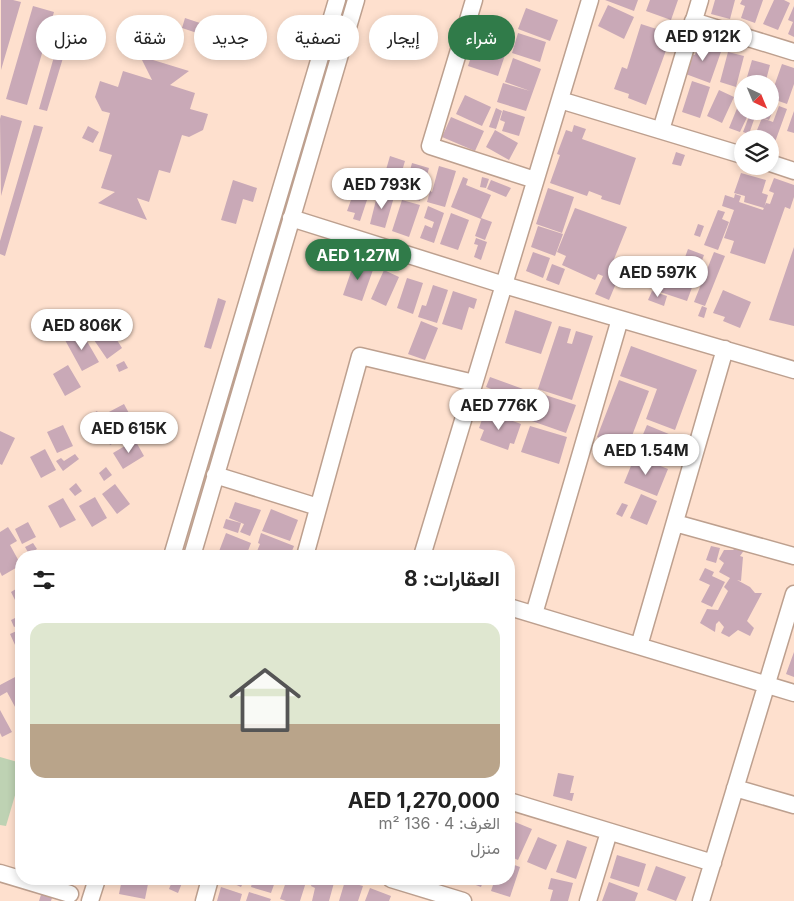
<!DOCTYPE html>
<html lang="ar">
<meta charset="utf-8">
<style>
:root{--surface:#fff;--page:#f6f6f6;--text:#222;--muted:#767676;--accent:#307b49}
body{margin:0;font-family:Inter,Vazirmatn,sans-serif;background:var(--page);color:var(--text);direction:rtl;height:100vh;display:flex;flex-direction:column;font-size:19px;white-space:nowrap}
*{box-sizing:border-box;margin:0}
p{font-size:16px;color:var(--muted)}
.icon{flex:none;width:28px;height:28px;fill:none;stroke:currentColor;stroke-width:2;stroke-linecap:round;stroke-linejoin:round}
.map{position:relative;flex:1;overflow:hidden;direction:ltr}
.details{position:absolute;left:15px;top:550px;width:500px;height:335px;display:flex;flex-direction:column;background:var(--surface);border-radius:20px;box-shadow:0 2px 8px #0003;direction:rtl}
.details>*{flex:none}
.top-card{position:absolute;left:15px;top:15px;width:500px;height:45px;direction:rtl;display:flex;gap:10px}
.needle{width:32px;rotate:136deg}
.buttons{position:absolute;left:734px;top:75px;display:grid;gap:10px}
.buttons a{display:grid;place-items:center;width:45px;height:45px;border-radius:50%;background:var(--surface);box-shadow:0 2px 8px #0003;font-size:25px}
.price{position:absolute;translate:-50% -42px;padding:0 11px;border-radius:18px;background:#fff;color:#222;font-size:16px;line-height:32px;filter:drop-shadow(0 1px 2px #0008)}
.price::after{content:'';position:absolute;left:50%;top:30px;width:15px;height:11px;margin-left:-8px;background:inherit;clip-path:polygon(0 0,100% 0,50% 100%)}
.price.active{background:var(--accent);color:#fff}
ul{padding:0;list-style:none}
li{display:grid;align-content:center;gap:10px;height:265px;padding:0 15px}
li span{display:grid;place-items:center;height:155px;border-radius:15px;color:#555}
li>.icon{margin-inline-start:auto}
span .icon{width:90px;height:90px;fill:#fffc;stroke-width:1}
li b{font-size:21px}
h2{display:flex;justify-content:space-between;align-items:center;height:60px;padding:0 15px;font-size:21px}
.tag{padding:0 18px;border-radius:22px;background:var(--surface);box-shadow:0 2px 8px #0003;font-size:18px;line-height:45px}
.tag.active{background:var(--accent);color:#fff}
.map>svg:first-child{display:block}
.green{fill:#bed2b3}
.building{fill:#c9a9b7}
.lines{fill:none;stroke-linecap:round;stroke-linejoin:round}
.minor-casing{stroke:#bda08f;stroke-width:19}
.minor{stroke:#fff;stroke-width:16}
</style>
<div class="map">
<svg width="794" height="901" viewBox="0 0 794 901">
<rect width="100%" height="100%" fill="#fee0ce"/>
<path class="green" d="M0,757L21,763V775L6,826L0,825Z"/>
<path class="building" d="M1,0H13L21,2L1,70Z
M605,0H638L634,11Z
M650,0H678L671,20L646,11Z
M715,0H735L730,19L711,14Z
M742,0H763L755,23L741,18L745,6L740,4Z
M774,0H784L790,3L778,30L763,24Z
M608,5L634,17L624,39L598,26Z
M33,6L54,12L27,105L6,99Z
M794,6V37L788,34L793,22L788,20Z
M526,8L558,20L550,41L518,29Z
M66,15L75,18L47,111L39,109Z
M185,18L200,23L197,33L182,28Z
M641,24L672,34L646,105L628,98L629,94L614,89L622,67L627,69Z
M518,33L546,42L540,62L512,53Z
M700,41L722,49L710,83L683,73L690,54L695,55Z
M475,45L505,55L498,76L468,66Z
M728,52L744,56L736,87L720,82Z
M140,56L189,71L170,85L195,93L190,109L208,114L203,130L189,137L182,135L170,173L159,170L149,202L137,198L147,220L98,203L115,192L101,188L112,155L99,151L110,113L102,111L95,97L100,81L118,87L123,71L152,80Z
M513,58L541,69L526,111L497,102L503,83L530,91L505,82Z
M752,60L770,65L765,84H745Z
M782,64L794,68V84L787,104L770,98Z
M692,81L710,87L700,118L682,112Z
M719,90L734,97L722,123L707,116Z
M465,95L491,107L482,126L456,114Z
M770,105L775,106L769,120L761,117L763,111H770Z
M738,106L742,107V111H750L740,132L729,128Z
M779,106L787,109L775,142L770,140V139L755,135L762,118L773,122Z
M496,108L502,111L496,129L489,127Z
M503,110L525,117L519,136L502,131L505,122L500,120Z
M751,111H757L749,134L743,132Z
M794,111V133L787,131Z
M1,115L22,121L1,196L0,119Z
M451,117L484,131L475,151L442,137Z
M34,125L43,127L5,256L0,254V241Z
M574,125L586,129L582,139L636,158L620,205L601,199L602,196L589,191L587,196L550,183L560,155L557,154L566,130L572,132Z
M88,126L99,132L93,143L82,138Z
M495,130L518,143L509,160L486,147Z
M676,152L685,155L681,166L672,164Z
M390,156L405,161L396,191L381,187Z
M412,163L429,168L420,201L403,196Z
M439,166L456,171L445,207L427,202L430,191L432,192Z
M741,173L766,180L762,193L768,195L764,208L744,202L745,196L734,193Z
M463,177L468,179L466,185L491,195L481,218L492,222L485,240L475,236L481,219L451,207Z
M482,177L489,179L486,188L480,187Z
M774,178L794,185V197L790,209L785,207L765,264L730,253L734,241L724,238L734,210L722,206L725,195L734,198L735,194L741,196L739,202L763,210L766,203L770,204L774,193L769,191Z
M233,180L257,188L253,202L243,199L236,224L221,220Z
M491,180L511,188L506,197L487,189Z
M352,185L370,191L360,221L353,219L355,213L347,211L351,200L347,199Z
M548,188L574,197L562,233L536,224Z
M378,192L394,197L385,228L370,224Z
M402,200L420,205L409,237L392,231Z
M428,206L444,213L434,243L420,238L425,225L432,228L434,222L424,218Z
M575,208L627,227L610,269L620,274L609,300L595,294L603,276L598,274L595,280L562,265L566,256L557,252Z
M718,210L725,212L722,219L729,222L718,250L704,245Z
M451,213L469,220L458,250L440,244Z
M698,224L704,226L700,237L694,235Z
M538,226L563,234L555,256L531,247Z
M476,238L487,242L481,260L474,257L478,245L474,244Z
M794,247V326L769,320Z
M688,249L704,255L687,301L654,290L660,275L653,273L658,256L682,263L680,271Z
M533,252L550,258L543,278L526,271Z
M714,252L725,256L705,306L694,302Z
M355,260L374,267L362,301L343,295Z
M552,264L565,269L559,285L546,280Z
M384,270L399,277L386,306L371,299Z
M407,278L423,283L413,314L397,308Z
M433,285L448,290L437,323L418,317L422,305L426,306Z
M723,290L751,302L740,328L723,321L725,317L713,313Z
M453,291L477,299L474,309L469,307L462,330L442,324Z
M652,291L667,296L664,306L648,300Z
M218,298L226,301L211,349L204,347Z
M702,306L707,308L704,318L698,316Z
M515,310L552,322L541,354L505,343Z
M421,321L438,328L425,360L408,354Z
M559,326L571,329L567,343L572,344L576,331L593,336L572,400L538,389Z
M110,329L122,348L107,359L94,340Z
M81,331L99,362L82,371L65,340Z
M631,346L697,370L675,430L646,419L657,389L620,376Z
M124,361L128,368L119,372L116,365Z
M68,365L81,387L65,396L53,374Z
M490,377L531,392L523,412L520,410L517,418L485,406L491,389L486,387Z
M619,380L649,391L627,449L597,437Z
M539,393L576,405L566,433L529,420Z
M124,404L138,430L110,445L106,437L116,431L107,413Z
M97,411L108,431L94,439L83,419Z
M485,411L521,424L514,444L510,443L508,450L480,440L484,430L479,428Z
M63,425L73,446L57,453L47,432Z
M647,425L676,437L665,465L635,453Z
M530,426L567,437L559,464L521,452Z
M0,431L15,438L2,465L0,464Z
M135,440L144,456L123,469L113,453Z
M45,449L56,470L41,478L30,457Z
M75,454L79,459L63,471L56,461L61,458L64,461Z
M635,456L668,469L657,496L624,483Z
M106,467L112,475L104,481L99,473Z
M76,483L82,491L75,496L69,489Z
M115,484L130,504L117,514L102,494Z
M641,494L657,501L647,525L630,518Z
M95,497L107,518L92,527L79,506Z
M63,498L76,520L60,528L48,506Z
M235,502L261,510L250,536L240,532L244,524L229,518Z
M622,503L628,505L622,517L616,514Z
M271,509L298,520L290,541L262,531Z
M226,519L241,523L238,533L223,528Z
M28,522L36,537L22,544L15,529Z
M8,527L17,541L10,545L21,565L2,576L0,572V532Z
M226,533L251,543L246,556H223L218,554Z
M261,533L294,546L290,556H255L260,544L258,543Z
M33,543L37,549L29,554L25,547Z
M738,545L745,549L740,556L743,557L741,581L737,580L750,587L755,593H762L747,621L754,628L750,636L738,630L729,637L721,633L724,627L719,621L716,624L715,632L700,623L707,609L718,610L728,591L724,587L730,578L719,572L724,563L719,559L724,550H733Z
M711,546L720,548L716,563L706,560Z
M705,568L714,572L712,576L725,582L712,607L701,602L710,585L699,580Z
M21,586V596L15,600L11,592Z
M21,615V624L14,627L11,620Z
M21,629V658L10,634Z
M794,652V677L786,674Z
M17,676L21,684V718L7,692L0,696V685Z
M0,710L12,732L2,737L0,733Z
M558,773L574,776L570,793H574L572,801L553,796Z
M515,822L532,829L518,860L509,856V837Z
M538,837L557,845L546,870L527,862Z
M567,840L587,847L576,879L556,872Z
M617,855L646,864L639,887L610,878Z
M509,863L520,867L510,897L491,891L495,879H509Z
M656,866L686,877L676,901L647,890Z
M551,878L573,883L568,901H550L553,890L548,889Z
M46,879H58L51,901H39Z
M122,879H149L145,899L119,894Z
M158,879H189L186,885L182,883L178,893L169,889L171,884Z
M223,879H245L241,887Z
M253,879H276L271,893L251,887Z
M287,879H307L300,901H286L280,899Z
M313,879H335L329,901H312L315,888L311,886Z
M460,879H484L481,887Z
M345,881L363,886L358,901H339Z
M609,882L638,893L635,901H602Z
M221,887L242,894L240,901H217Z
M370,888L391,896L389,901H365Z
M249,892L271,899L270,901H246Z"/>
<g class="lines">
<defs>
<path id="minor" d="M474,0L430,146L535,180
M693,21L794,52
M560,100L742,155
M661,130L700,0
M770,163L794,171
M291,218L504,285L794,370
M215,475L318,507
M675,523L794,556
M172,556L337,0
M192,556L356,0
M305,556L360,356L474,383
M422,556L590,0
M509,607L794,693
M534,614L620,319
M639,646L725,349
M735,788L794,805
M509,801L713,863
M0,873L70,894
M391,879L463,901
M90,901L97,879
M204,901L210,879
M588,901L609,832
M701,901L794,594"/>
</defs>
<use href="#minor" class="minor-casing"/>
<use href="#minor" class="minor"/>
</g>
</svg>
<div class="buttons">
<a><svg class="needle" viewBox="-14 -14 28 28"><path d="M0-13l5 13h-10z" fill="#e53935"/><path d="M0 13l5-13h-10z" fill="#767676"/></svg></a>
<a><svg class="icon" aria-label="layers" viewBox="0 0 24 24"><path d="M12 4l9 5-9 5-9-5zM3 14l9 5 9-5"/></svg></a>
</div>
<b class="price" style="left:703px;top:62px">AED 912K</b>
<b class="price" style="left:382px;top:210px">AED 793K</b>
<b class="price active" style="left:358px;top:281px">AED 1.27M</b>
<b class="price" style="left:658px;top:298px">AED 597K</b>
<b class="price" style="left:82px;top:351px">AED 806K</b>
<b class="price" style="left:499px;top:431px">AED 776K</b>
<b class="price" style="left:129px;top:454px">AED 615K</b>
<b class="price" style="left:646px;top:476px">AED 1.54M</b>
<div class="top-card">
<a class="tag active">شراء</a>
<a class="tag">إيجار</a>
<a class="tag">تصفية</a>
<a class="tag">جديد</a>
<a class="tag">شقة</a>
<a class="tag">منزل</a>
</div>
<section class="details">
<h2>العقارات: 8<svg class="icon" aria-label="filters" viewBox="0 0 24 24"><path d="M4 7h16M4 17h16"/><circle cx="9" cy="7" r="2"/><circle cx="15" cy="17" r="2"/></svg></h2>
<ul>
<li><span style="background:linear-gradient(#dfe7d0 65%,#b9a48a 0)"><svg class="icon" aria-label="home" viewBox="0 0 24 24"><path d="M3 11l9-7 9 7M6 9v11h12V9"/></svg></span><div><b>AED 1,270,000</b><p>الغرف: 4 · 136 m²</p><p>منزل</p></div></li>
</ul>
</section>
</div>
